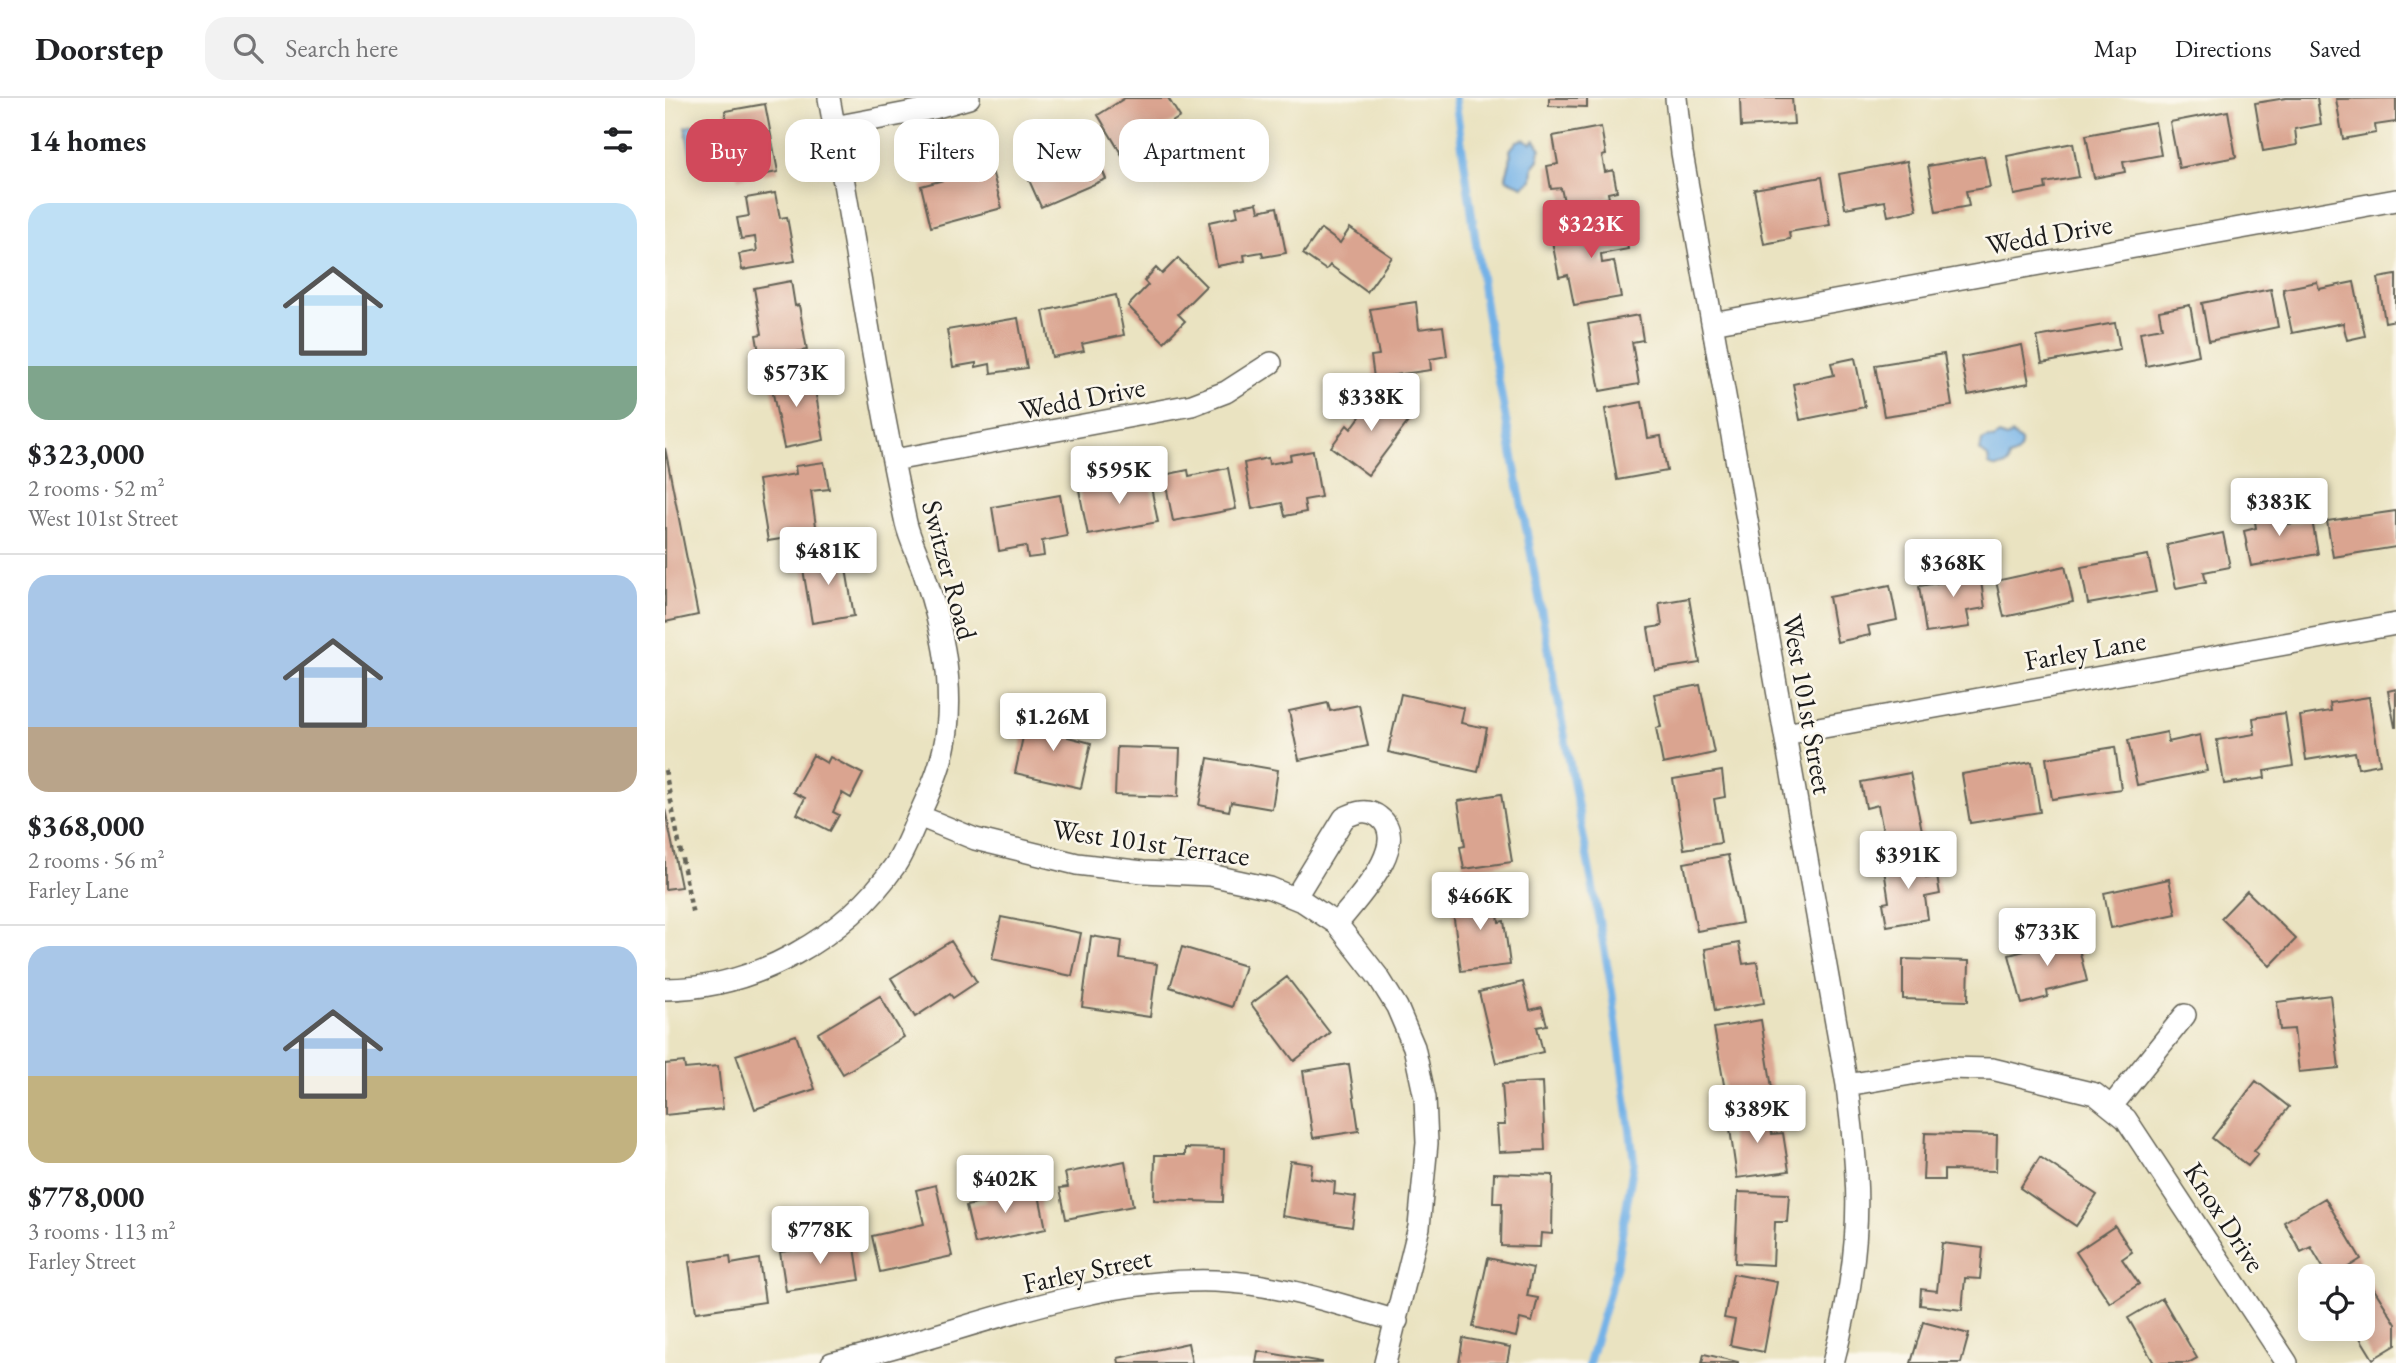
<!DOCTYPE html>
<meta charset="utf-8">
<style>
:root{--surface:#fff;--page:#f2f2f2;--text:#202124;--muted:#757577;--line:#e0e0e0;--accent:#d1495b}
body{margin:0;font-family:"EB Garamond",serif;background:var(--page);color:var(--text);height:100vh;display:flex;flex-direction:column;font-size:26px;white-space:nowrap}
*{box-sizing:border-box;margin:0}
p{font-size:23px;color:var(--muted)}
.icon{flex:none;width:38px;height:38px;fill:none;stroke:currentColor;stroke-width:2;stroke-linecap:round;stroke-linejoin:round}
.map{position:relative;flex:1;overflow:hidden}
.sheet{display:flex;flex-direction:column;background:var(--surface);width:665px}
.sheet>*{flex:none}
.top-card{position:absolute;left:21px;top:21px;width:665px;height:63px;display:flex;gap:14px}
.buttons{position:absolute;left:1633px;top:1166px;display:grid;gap:14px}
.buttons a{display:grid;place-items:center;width:77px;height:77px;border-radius:14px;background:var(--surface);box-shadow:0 4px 18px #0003;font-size:35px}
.price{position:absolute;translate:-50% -60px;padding:0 16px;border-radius:7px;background:#fff;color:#222;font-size:23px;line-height:46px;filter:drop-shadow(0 2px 4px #0008)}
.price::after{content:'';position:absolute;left:50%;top:42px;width:21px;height:16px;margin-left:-10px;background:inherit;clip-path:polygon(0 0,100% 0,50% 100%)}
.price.active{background:var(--accent);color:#fff}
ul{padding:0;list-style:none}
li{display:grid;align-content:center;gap:14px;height:371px;padding:0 28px}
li+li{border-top:2px solid var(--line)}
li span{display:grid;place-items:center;height:217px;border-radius:21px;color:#555}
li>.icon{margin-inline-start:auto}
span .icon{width:126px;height:126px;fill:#fffc;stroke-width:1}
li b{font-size:30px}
h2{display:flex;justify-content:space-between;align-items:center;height:84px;padding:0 28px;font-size:30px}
.pill{padding:0 24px;border-radius:21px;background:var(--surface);box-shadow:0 4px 18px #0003;font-size:24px;line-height:63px}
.pill.active{background:var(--accent);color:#fff}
header{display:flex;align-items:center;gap:42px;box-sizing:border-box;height:98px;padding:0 35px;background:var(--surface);border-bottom:2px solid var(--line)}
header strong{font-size:33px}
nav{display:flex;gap:38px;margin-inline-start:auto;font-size:24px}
.search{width:490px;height:63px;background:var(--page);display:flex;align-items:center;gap:18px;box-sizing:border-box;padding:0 24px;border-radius:21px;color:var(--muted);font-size:26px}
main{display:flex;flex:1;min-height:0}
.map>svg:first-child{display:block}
.water{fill:#74b2e7;stroke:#486782;stroke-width:2}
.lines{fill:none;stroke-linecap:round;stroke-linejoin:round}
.stream{stroke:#74b2e7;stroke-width:8}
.building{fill:#daa490}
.street-casing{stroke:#646256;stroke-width:24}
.path{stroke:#646256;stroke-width:4.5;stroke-dasharray:5 5;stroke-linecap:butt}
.street{stroke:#fff;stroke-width:21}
.labels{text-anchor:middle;stroke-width:5;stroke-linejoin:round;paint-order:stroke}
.street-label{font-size:28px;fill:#1c1c1c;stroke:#fbf7ec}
</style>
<header>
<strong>Doorstep</strong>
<div class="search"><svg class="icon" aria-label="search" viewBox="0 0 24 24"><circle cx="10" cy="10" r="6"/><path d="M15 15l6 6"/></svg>Search here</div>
<nav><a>Map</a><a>Directions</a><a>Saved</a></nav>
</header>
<main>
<section class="sheet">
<h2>14 homes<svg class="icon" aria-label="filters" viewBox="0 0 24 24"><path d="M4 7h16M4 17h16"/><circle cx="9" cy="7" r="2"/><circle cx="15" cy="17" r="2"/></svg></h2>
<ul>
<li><span style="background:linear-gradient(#bfe0f5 75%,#7fa58c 0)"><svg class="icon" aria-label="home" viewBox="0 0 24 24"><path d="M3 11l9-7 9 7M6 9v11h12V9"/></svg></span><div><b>$323,000</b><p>2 rooms · 52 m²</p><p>West 101st Street</p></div></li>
<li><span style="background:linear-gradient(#a9c7e8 70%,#b9a48a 0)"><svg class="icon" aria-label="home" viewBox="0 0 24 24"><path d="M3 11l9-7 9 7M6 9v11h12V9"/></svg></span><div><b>$368,000</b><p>2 rooms · 56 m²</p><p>Farley Lane</p></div></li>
<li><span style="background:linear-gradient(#a9c7e8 60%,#c2b280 0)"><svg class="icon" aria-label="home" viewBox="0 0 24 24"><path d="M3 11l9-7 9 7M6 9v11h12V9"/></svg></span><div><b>$778,000</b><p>3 rooms · 113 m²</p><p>Farley Street</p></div></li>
</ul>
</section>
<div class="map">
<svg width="1731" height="1265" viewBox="0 0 1731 1265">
<rect width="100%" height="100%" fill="#fbf7ec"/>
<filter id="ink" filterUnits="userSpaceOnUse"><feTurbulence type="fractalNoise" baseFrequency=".0143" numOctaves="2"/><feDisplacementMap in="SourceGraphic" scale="14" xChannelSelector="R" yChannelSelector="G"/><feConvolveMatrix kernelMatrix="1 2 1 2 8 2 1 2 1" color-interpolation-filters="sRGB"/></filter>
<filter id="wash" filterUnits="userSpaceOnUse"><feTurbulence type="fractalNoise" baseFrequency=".00686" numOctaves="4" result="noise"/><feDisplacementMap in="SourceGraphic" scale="28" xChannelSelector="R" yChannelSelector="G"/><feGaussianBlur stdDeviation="1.57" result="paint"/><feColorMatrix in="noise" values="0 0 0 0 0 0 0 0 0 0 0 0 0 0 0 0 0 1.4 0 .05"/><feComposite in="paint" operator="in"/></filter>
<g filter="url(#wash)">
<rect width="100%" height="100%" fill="#eae3c1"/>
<path class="water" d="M40,25L49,66L28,70L20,29Z
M859,41L866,45L870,42L876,51L874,54V62L868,69L867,82L858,88L841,81C841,70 848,67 845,52L852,43Z
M1347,336L1356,344C1357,353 1352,357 1344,359L1343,366C1337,369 1330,371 1324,367L1323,359L1315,353L1317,343L1323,340L1329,341L1334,337L1341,340Z"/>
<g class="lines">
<path class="stream" d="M790,0L821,214L947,893L969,1063L951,1171L924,1265"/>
</g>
<g id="blocks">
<path class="building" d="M460,0H503L515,19L499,29L504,36L484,48L481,42L457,57L433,17Z
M884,0H922V9L884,8Z
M1075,0H1127L1129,26L1076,29Z
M1621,0H1652L1656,26L1630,31L1632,47L1598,53L1590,5Z
M1731,0V24L1710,27L1711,35L1678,41L1671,1Z
M100,6L113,74L73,81L60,13Z
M1563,13L1571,59L1514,70L1505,24Z
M1490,24L1496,57L1458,64L1460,74L1429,80L1421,37Z
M936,29L941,57L937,58L940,74L948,72L952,93L943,95L944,100L900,108L896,90L886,91L882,68L893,66L888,38Z
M380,40L389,61L426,45L441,81L376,109L351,53Z
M1408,45L1414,79L1380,85L1381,91L1349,97L1342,58Z
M1319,58L1325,89L1301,93L1304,108L1271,114L1263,68Z
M324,61L337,110L266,129L256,88L290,79L288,70Z
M1242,63L1252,112L1223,118L1220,103L1180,110L1174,76Z
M1157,79L1165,127L1124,134L1125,141L1099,146L1089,91Z
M110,95L115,120L122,119L130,163L77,172L74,156L92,153L90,139L76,141L72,120L84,118L81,100Z
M592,105L594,113L612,109L621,155L598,159L597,154L579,157L580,163L552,168L544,124L573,118L571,109Z
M957,118L963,151L936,156L937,165L949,163L956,199L909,207L903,177L894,179L886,138L924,132L923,124Z
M685,130L727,159L702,194L665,167L661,172L638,156L656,131L675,145Z
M513,160L541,188L513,216L520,223L499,244L463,208L483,187L479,183L491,170L497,176Z
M1731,177V222L1720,224L1713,180Z
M126,183L130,208L134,207L142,252L95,260L91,237L97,236L89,190Z
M1652,184L1654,191L1689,184L1700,238L1682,242L1678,225L1627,235L1618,191Z
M1606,191L1613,229L1544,243L1537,205Z
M451,197L459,237L417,246L419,253L387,259L378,213Z
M751,204L754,231L778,228L782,258L765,261L766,272L709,280L706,258L714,257L705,211Z
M1525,207L1534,257L1481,268L1475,234L1497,230L1494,213Z
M974,217L978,242L967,244L974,286L935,293L923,226Z
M353,220L362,270L326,275L325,266L311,269V265L288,269L282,232Z
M1450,225L1455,251L1377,265L1372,239Z
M1357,247L1364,285L1303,297L1296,259Z
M1279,256L1287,308L1219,318L1210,267Z
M1190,260L1200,309L1135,322L1128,286L1169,277L1166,265Z
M135,270L140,294L150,292L159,342L119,350L104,276Z
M708,292L746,320L703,377L666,349L682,327L686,331L699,313L694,310Z
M977,304L983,340L996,338L1002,373L952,382L940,311Z
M0,350L33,517L0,524Z
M648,353L656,399L639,402L641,414L620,418L617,405L587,411L579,365L603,360L604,366L626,362L625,357Z
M159,364L164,391L146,393L152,435L103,443L93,382L131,376L130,368Z
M563,370L571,411L508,423L499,377L523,372L524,378Z
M484,379L493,424L423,437L414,392Z
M395,397L402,438L377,443L379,458L363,460L361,448L334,453L327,409Z
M1613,407L1617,427L1647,422L1653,456L1586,468L1579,433L1591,430L1588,411Z
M1731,413V449L1668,459L1662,423Z
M1558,435L1565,469L1539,474L1541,484L1511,490L1502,447Z
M178,453L189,518L147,525L137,465L143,464L142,458Z
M1483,457L1491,494L1423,506L1416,469Z
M1313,464L1320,510L1302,513L1305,529L1261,535L1254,488L1286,483L1283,468Z
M1400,468L1408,504L1339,519L1331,483Z
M1225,487L1232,522L1203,528L1205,537L1172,544L1164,499Z
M1024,500L1035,565L990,572L983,530L997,528L994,505Z
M1035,587L1049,655L998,666L991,630L996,629L989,596Z
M1731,591V629H1730L1723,593Z
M736,596L799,610L796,625L822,630L813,674L723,654Z
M1704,599L1715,666L1693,670L1690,654L1641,662L1635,618L1666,613L1665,605Z
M663,605L665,613L694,607L703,648L634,662L624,613Z
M1620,615L1628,668L1599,673L1600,680L1559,686L1552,642L1590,636L1588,620Z
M370,616L406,624L403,639L426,645L416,690L350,675L360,630L367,632Z
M1502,634L1503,644L1535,637L1542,673L1472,687L1463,642Z
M452,649L515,651L513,699L450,697Z
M1450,649L1456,691L1387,701L1381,660Z
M148,657L162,665L165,659L198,676L186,700L177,695L168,714L174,717L165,733L132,716L140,700L128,694Z
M543,660L613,672L607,711L566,704L564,713L534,707Z
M1367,664L1375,714L1305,725L1297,676Z
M1057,673L1060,699L1049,701L1056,745L1019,751L1008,681Z
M1245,675L1259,742L1221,749L1213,707L1201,710L1196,684Z
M836,696L847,764L799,771L795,749L800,748L793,703Z
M0,711L16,789L0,791Z
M1063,757L1077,825L1032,833L1019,765Z
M1257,758L1261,780L1272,778L1275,796L1260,799L1263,821L1222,828L1218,805L1224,804L1218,765Z
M1504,781L1511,816L1446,830L1439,795Z
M830,793L834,824L839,823L845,867L796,873L786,799Z
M1582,793L1631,841L1605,868L1556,820Z
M336,819L416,835L407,878L327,861Z
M426,838L457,843L455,861L492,866L485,919L417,909Z
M1411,839L1422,883L1382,893L1383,899L1357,906L1344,857L1363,852L1360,845L1379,840L1381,847Z
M286,843L312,884L288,900L285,896L250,919L226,880Z
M1074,845L1078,866L1092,864L1099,905L1050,913L1040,851Z
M517,849L580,868L567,909L505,889Z
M1238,861L1304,863L1303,903L1238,901Z
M622,879L665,935L629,963L586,906Z
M858,884L865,912L877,909L882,927L872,929L878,954L831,965L814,894Z
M1665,897L1674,970L1634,974L1629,931L1615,932L1612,904Z
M215,898L239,939L178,976L153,935Z
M1096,922L1107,990L1061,998L1049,930Z
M131,937L150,991L90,1011L71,957Z
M19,964L20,971L53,968L58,1011L0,1017V966Z
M684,966L694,1033L648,1040L638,973Z
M1591,983L1624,1009L1589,1053L1593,1056L1583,1068L1547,1040Z
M877,984L880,1052L834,1054L832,1027H840L837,986Z
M1104,1011L1107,1036L1118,1035L1124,1073L1072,1080L1063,1017Z
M1260,1035L1332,1037L1331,1073L1279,1072V1082H1258Z
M520,1050L559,1051L558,1104L489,1102L490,1057H520Z
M1375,1059L1432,1097L1411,1128L1355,1090Z
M460,1063L468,1108L401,1121L395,1090L403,1089L400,1075Z
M625,1063L647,1066L645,1080L670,1084L669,1096L691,1099L687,1129L617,1118Z
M829,1075L888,1077L887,1136L876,1135L875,1149L836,1148L837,1105H828Z
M271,1087L287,1158L215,1174L207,1138L259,1126L251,1092Z
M338,1087L340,1099L373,1092L381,1131L310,1146L301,1108L321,1104L318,1092Z
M1073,1094L1124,1096L1122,1124H1110L1108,1167L1070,1165Z
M1660,1100L1696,1161L1669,1178H1663L1646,1149L1636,1154L1619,1124Z
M1450,1128L1467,1154L1457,1161L1474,1186L1445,1205L1411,1154Z
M189,1143L195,1182L121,1193L115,1154Z
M1277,1145L1318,1150L1315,1181L1300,1180L1297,1212L1255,1207L1256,1191L1272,1193Z
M65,1158L66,1166L94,1161L100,1204L31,1214L24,1164Z
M823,1160L868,1170L862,1198L873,1200L867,1224L855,1221L851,1239L808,1229Z
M1068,1176L1112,1184L1099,1254L1065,1247L1070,1222L1059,1220Z
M1704,1183L1731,1226V1247L1708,1261L1689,1230H1698V1187Z
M1497,1200L1532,1260L1523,1265H1489L1463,1220Z
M1258,1224L1304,1236L1296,1265H1246Z
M798,1240L845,1249L842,1265H794Z
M523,1245L527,1265H454L453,1260Z
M593,1253L657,1264V1265H591Z
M1039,1256L1073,1264V1265H1037Z"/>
</g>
</g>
<g filter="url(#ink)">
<use href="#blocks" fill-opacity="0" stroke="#646256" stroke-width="2"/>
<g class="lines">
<defs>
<path id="street" d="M1011,0L1017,55L1182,987C1185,1018 1190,1048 1191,1079C1195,1141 1184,1205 1168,1265
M169,29L269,10L304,0
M1047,225L1731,102
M229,362L527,307L561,294L606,265
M1120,636L1731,526
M254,718L310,741L412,766L478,774L545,777L605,790L639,804L672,826L714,880L732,909L749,949L760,1000L762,1045L754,1129L720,1265
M630,800L679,720C691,714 703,710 714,719C748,745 689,804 672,826
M0,891C89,891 181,839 231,766C241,750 248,730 256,713C268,687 279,661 282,632C288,578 276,526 259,475C254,459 245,442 241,425C210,285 190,141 164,0
M1182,987L1281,970L1327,971L1430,996L1461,1021L1622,1265
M1446,1009L1520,917
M167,1265C294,1237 418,1179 550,1183C613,1185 672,1206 732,1223"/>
</defs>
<use href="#street" class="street-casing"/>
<path class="path" d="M0,672L28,818"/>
<use href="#street" class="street"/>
</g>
</g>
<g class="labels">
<g class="street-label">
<text transform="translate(1384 136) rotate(-10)" y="10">Wedd Drive</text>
<text transform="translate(417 300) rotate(-11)" y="10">Wedd Drive</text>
<text transform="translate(285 472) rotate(75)" y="10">Switzer Road</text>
<text transform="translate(1420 552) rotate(-10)" y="10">Farley Lane</text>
<text transform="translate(1143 606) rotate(80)" y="10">West 101st Street</text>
<text transform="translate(486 744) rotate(8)" y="10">West 101st Terrace</text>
<text transform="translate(1560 1119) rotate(57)" y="10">Knox Drive</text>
<text transform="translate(422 1172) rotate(-12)" y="10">Farley Street</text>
</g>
</g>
</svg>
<div class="buttons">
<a><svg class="icon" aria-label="locate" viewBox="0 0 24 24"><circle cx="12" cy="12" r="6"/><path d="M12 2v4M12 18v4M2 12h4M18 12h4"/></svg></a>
</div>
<b class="price active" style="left:926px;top:162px">$323K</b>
<b class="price" style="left:131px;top:311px">$573K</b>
<b class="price" style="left:706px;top:335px">$338K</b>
<b class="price" style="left:454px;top:408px">$595K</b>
<b class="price" style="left:1614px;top:440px">$383K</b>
<b class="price" style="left:163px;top:489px">$481K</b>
<b class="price" style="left:1288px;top:501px">$368K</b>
<b class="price" style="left:388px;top:655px">$1.26M</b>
<b class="price" style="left:1243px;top:793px">$391K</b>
<b class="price" style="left:815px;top:834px">$466K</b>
<b class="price" style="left:1382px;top:870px">$733K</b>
<b class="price" style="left:1092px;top:1047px">$389K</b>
<b class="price" style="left:340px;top:1117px">$402K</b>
<b class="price" style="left:155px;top:1168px">$778K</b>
<div class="top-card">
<a class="pill active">Buy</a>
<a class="pill">Rent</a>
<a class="pill">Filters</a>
<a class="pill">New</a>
<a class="pill">Apartment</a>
</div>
</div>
</main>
